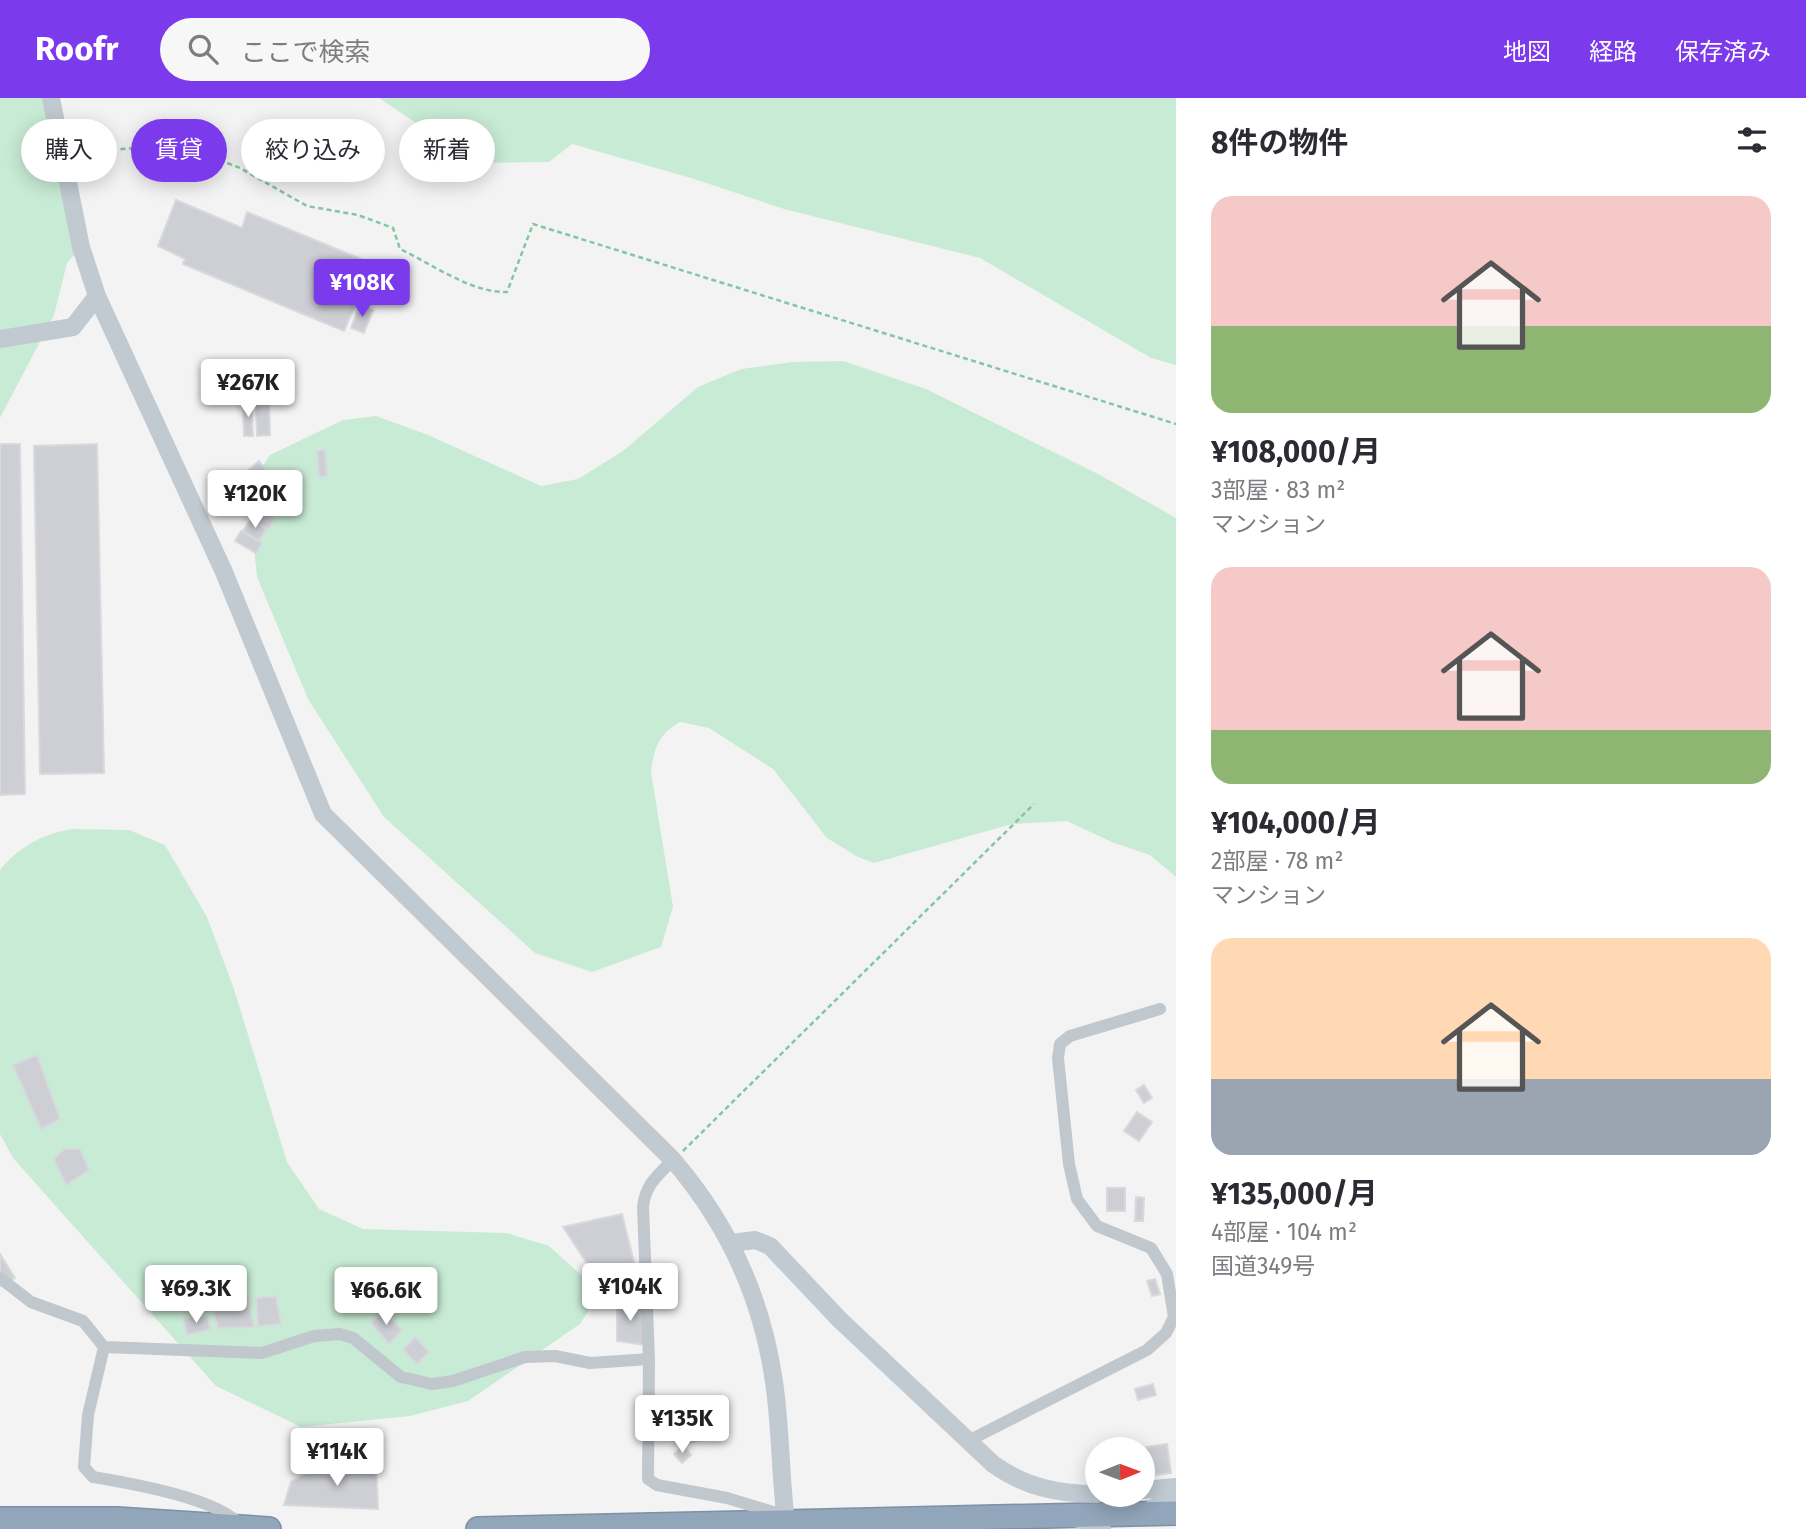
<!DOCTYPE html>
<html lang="ja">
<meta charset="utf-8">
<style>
:root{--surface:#fff;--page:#f7f7f7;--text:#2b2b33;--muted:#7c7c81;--accent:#7c3aed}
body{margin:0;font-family:"Fira Sans","Noto Sans JP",sans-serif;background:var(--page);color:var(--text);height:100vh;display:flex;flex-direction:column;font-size:26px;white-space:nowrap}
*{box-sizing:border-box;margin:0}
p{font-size:23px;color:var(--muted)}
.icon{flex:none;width:38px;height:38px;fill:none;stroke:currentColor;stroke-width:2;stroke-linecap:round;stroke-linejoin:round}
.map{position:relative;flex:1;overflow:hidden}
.sheet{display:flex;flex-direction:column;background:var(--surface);width:630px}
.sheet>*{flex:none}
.banner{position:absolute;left:21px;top:21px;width:665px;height:63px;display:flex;gap:14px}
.needle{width:46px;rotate:89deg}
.controls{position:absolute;left:1085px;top:1339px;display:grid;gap:14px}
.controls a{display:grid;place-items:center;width:70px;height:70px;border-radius:50%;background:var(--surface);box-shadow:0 4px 18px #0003;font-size:35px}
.price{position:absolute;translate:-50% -60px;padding:0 16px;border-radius:7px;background:#fff;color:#222;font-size:23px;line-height:46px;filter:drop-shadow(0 2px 4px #0008)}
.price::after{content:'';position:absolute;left:50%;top:42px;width:21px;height:16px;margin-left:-10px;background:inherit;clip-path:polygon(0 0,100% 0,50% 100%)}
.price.on{background:var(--accent);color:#fff}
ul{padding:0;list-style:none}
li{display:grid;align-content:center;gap:14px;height:371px;padding:0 35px}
li span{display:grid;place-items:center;height:217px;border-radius:21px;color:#555}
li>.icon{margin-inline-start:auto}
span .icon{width:126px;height:126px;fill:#fffc;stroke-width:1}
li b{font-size:30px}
h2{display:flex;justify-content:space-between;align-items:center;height:84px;padding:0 35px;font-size:30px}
.tag{padding:0 24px;border-radius:32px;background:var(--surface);box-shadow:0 4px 18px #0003;font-size:24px;line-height:63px}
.tag.on{background:var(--accent);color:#fff}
header{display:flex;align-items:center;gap:42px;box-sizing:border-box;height:98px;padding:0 35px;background:var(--accent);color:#fff}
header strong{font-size:33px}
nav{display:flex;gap:38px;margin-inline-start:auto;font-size:24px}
.search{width:490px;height:63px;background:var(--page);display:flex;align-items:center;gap:18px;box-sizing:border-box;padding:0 24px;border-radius:38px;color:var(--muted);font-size:26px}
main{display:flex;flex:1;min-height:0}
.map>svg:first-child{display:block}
.green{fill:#c8ebd5}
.building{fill:#cdcfd4;stroke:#d8d9dd;stroke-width:2}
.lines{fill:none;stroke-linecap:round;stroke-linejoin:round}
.highway-casing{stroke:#7c91a6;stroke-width:26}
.path{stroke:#84c5a3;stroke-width:2.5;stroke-dasharray:5 3.5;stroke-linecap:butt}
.street{stroke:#c0c7cd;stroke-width:12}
.secondary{stroke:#c1c9d1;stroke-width:18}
.highway{stroke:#91a6ba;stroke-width:23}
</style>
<header>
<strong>Roofr</strong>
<div class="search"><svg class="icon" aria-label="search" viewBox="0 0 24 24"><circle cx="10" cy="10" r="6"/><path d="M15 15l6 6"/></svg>ここで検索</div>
<nav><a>地図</a><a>経路</a><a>保存済み</a></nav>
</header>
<main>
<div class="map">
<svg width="1176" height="1431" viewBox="0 0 1176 1431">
<rect width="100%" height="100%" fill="#f4f3f3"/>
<path class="green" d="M0,0H52L81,149L67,165L54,217L0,320Z
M379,0H1176V267L1151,260L980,160L784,111L691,80L572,46L549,64L475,65Z
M843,263L926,291L1100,377L1176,420V779L1150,757L1114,745L1067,723L1012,726L874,765L858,759L827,740L773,671L709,630L680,624C659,636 654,650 651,674L673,809L661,849L592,874L535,855L384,719L308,601L257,479L248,390L270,357L343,322L376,318L428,337L541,388L578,381L623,353L698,289L741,271L793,264Z
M74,731L129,732L165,747L207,819L234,891L287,1064L319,1111L363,1131L506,1135L549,1148L600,1194L580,1226L468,1303L410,1318L301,1329L216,1288L13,1060L0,1036V772C18,749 46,734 74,731Z"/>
<path class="building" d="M176,102L242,130L247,114L373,166L344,233L183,166L185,161L158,148Z
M360,207L373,212L364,235L351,230Z
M251,302L253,338H244L243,303Z
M256,302H269L270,337L257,338Z
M0,346H20L25,696L0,697Z
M97,346L104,675L40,676L34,348Z
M325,352L327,378L319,379L317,353Z
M259,363L276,385L258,399L244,376Z
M280,387L289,398L270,409L265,398Z
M260,411L275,420L268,431L253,422Z
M251,421L266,431L259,443L243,433Z
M241,433L262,445L256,455L235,443Z
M37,957L60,1021L41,1031L13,967Z
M1144,987L1152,1000L1144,1005L1136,992Z
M1137,1014L1152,1024L1139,1043L1124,1033Z
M64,1051H80L89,1072L66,1087L54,1061Z
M1107,1090H1125V1113H1107Z
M1136,1099L1144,1100L1143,1123H1135Z
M622,1116L637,1176L598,1182L563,1129Z
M0,1156L15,1180L0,1188Z
M1155,1181L1160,1196L1152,1198L1147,1183Z
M247,1197L254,1229L218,1230L209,1198Z
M276,1198L281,1226L258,1228L256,1200Z
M617,1204H641L646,1247L617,1243Z
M383,1213L402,1232L389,1246L371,1225Z
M208,1218L210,1231L187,1237L183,1220Z
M415,1239L429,1254L417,1266L403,1252Z
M1153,1286L1156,1297L1138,1302L1135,1291Z
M705,1313L711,1340L687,1345L682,1317Z
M1167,1346L1171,1375L1149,1378L1146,1349Z
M683,1348L691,1357L682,1365L674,1356Z
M376,1362L378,1411L284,1407L291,1384L311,1373Z"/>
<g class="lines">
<defs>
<path id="highway" d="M0,1421H117L269,1431
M478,1431L1176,1415"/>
</defs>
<use href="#highway" class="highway-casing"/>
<path class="path" d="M78,54L182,47L240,70L307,108L358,117L393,130L400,151C432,166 471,195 507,194L533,126L1176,326
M683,1053L1034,706"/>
<path class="street" d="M673,1062C658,1077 645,1087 643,1109L649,1261L648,1381L657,1387L727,1400L780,1416
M0,1180L31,1204L83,1223L104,1249L88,1317L84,1369L93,1379C128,1385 219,1400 241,1428
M104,1249L262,1255L314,1238L340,1236L353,1240L401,1279L432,1286L453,1283L525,1259L555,1258L590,1265L649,1261
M968,1343L1147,1252L1166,1235L1174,1219L1167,1176L1151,1150L1097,1128L1077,1101L1069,1066L1058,960L1060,946L1070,938L1160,911
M1075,1423L1105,1431"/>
<path class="secondary" d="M51,0L81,149L97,198L224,474L323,716L673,1062C728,1126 762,1199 774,1284C781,1330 780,1377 786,1424
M0,241L73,229L97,198
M732,1145L755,1142L770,1148L840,1222L993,1366C1025,1389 1058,1396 1097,1396
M1143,1392L1176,1389
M1143,1416L1176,1397"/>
<use href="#highway" class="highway"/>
</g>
</svg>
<div class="controls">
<a><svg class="needle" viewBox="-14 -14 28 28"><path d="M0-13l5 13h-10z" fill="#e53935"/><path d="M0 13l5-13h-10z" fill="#7c7c81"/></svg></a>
</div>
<b class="price on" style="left:362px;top:221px">¥108K</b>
<b class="price" style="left:248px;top:321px">¥267K</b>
<b class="price" style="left:255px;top:432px">¥120K</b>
<b class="price" style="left:630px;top:1225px">¥104K</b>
<b class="price" style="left:196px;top:1227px">¥69.3K</b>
<b class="price" style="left:386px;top:1229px">¥66.6K</b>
<b class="price" style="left:682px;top:1357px">¥135K</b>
<b class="price" style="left:337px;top:1390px">¥114K</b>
<div class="banner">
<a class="tag">購入</a>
<a class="tag on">賃貸</a>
<a class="tag">絞り込み</a>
<a class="tag">新着</a>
</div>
</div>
<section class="sheet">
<h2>8件の物件<svg class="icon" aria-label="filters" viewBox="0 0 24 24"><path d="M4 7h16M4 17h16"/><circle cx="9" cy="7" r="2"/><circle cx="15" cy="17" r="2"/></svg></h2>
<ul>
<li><span style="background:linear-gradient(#f6c9c9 60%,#8fb573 0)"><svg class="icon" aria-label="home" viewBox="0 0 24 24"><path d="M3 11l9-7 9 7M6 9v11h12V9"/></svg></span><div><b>¥108,000/月</b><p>3部屋 · 83 m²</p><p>マンション</p></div></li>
<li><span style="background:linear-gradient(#f6c9c9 75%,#8fb573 0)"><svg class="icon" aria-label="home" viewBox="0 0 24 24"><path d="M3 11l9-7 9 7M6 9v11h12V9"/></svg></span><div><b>¥104,000/月</b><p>2部屋 · 78 m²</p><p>マンション</p></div></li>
<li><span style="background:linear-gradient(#ffd9b3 65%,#9aa5b1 0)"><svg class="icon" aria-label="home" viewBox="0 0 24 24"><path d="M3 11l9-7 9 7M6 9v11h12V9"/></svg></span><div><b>¥135,000/月</b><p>4部屋 · 104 m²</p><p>国道349号</p></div></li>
</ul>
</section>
</main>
